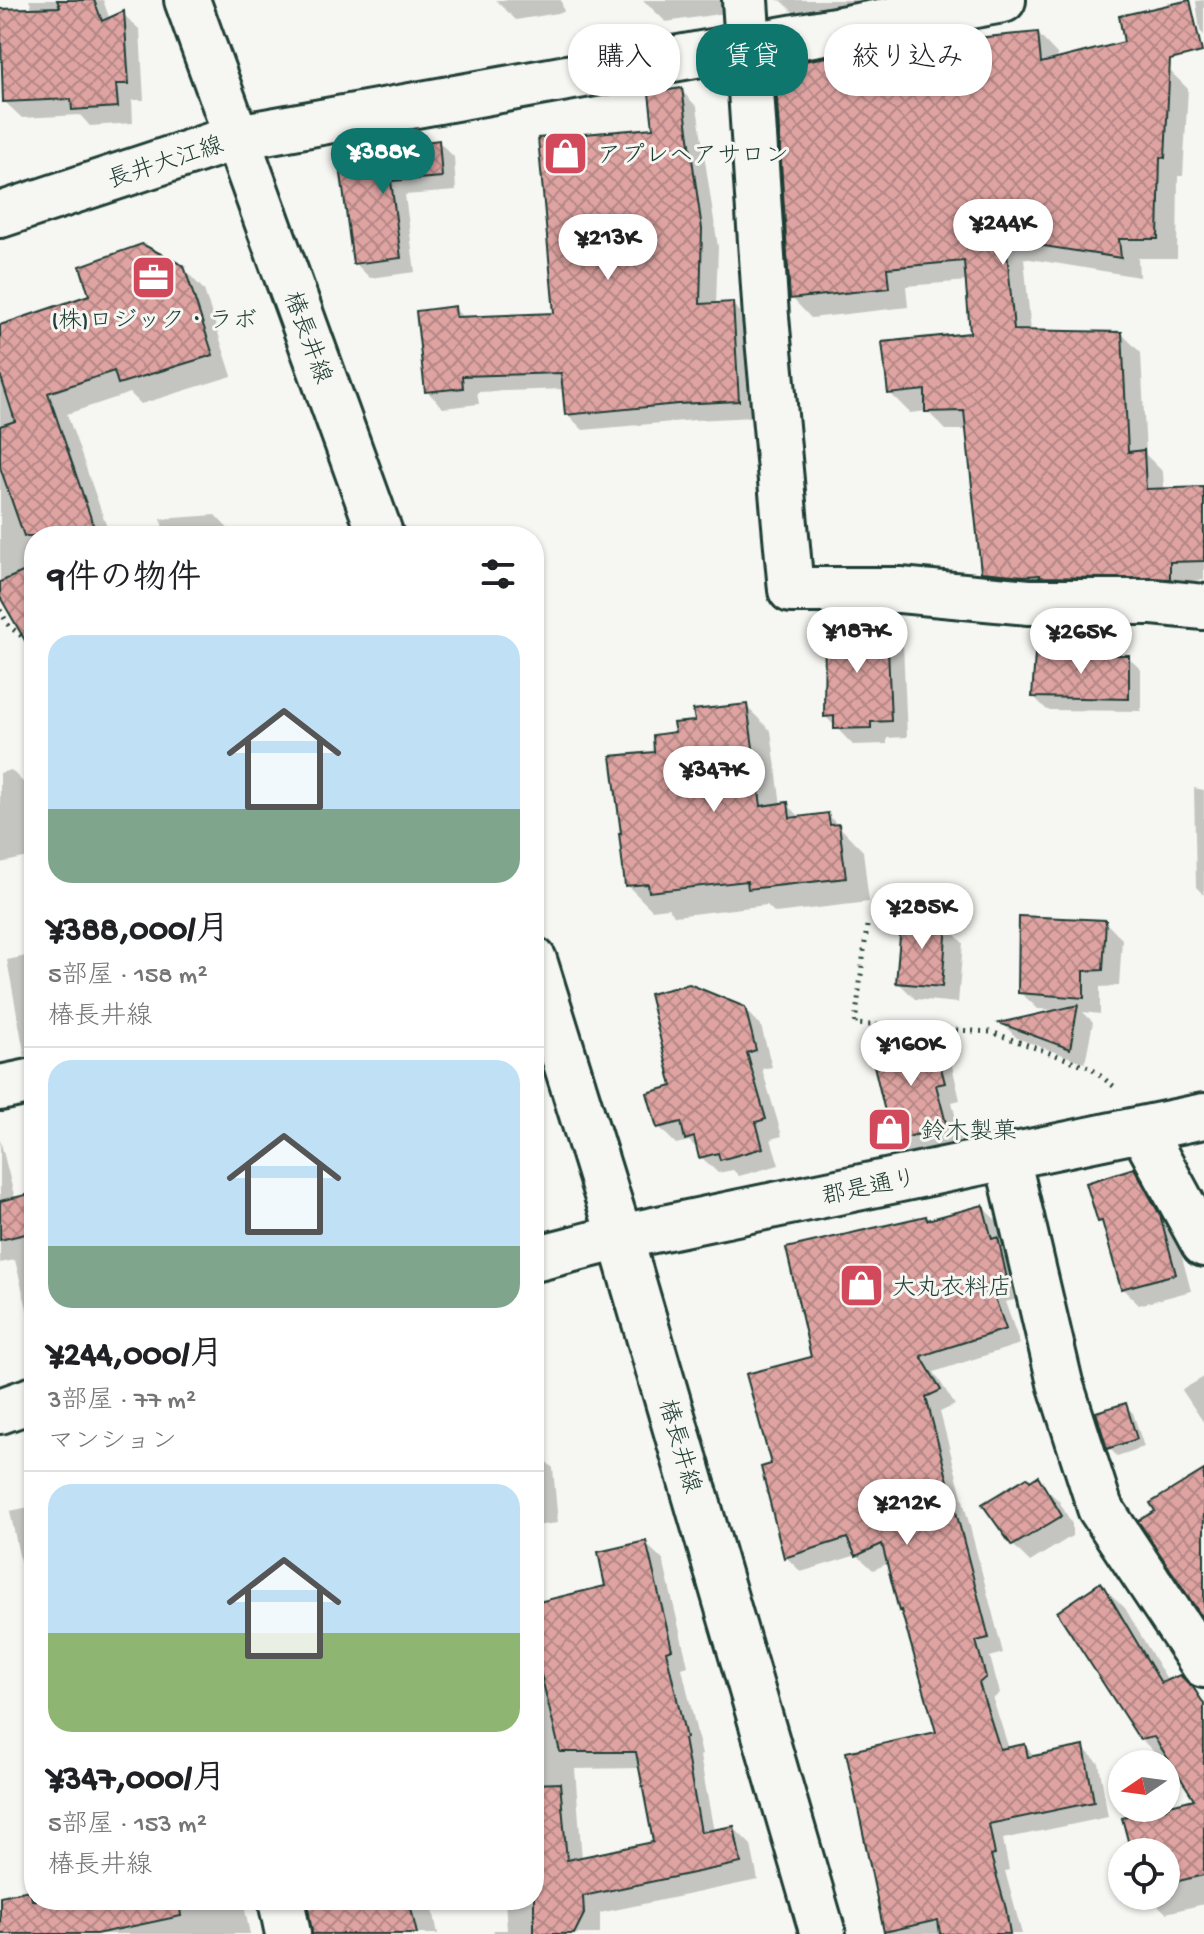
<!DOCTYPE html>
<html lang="ja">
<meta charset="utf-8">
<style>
:root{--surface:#fff;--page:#f2f2f2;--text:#202124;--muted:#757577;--line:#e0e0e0;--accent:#0f766e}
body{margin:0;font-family:"Gochi Hand","Klee One",sans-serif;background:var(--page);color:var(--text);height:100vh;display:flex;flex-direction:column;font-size:30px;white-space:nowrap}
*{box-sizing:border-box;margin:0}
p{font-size:26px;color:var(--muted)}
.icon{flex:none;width:44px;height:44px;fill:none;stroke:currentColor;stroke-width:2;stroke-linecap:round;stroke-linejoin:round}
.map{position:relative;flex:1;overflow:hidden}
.sheet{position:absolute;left:24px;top:526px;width:520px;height:1384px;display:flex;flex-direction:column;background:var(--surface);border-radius:32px;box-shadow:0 2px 6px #0004}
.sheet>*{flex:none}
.guide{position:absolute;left:568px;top:24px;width:516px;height:72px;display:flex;gap:16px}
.needle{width:52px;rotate:257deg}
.tools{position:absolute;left:1108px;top:1750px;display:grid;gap:16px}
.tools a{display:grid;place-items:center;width:72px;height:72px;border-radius:50%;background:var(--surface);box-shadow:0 2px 6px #0004;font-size:40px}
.price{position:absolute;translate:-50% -68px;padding:0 18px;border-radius:28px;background:#fff;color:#222;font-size:26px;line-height:52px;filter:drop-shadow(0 2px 4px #0008)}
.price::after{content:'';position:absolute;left:50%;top:48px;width:24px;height:18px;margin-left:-12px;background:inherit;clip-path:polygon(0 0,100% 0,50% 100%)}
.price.current{background:var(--accent);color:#fff}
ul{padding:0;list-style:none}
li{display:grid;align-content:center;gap:16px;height:424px;padding:0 24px}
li+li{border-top:2px solid var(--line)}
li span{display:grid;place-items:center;height:248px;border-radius:24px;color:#555}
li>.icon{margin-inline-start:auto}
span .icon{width:144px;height:144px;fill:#fffc;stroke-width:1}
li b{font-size:34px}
h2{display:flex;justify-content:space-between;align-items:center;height:96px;padding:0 24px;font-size:34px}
.pill{padding:0 28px;border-radius:32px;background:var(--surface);box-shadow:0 2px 6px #0004;font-size:28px;line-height:72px}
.pill.current{background:var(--accent);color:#fff}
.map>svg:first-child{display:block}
.shadow{fill:#0003;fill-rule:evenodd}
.building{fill:url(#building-cross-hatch);stroke:#1f3d34;stroke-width:2}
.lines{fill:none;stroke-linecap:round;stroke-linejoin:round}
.minor-casing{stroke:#1f3d34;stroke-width:50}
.major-casing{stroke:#1f3d34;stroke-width:50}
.path{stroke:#1f3d34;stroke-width:5;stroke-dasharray:2 6;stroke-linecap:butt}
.minor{stroke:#f6f6f2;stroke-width:44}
.major{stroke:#f6f6f2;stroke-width:44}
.labels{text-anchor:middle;stroke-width:6;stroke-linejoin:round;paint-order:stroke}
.poi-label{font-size:24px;fill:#1f3d34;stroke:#f6f6f2;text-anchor:start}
.street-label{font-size:24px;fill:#1f3d34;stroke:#f6f6f2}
</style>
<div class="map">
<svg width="1204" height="1934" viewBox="0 0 1204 1934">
<defs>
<pattern id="building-cross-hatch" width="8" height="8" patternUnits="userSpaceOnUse" patternTransform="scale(2)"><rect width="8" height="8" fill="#dfa4a2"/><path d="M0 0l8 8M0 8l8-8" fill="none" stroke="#b48785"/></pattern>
</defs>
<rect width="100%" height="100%" fill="#f6f6f2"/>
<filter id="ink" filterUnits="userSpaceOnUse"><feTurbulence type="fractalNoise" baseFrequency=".0125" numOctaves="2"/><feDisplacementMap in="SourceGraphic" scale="16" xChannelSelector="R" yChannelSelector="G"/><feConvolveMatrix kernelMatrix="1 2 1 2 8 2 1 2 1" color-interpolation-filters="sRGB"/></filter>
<g filter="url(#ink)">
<path class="shadow" d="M29,0H103L110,20L123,14L140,30L144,100H132L133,123L90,126L80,115L22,118L5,102L33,10Z
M496,0H561L564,12L516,20Z
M643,0H734L732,12L666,22Z
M776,0H953L809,28L782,1Z
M1204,0V35L1200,31L1196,1Z
M1038,34L1057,54L1058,61L1169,70L1188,89L1183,176H1178L1177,258H1138L1139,277L1024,258L1031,332L1122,334L1141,353L1146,455L1163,472L1164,490L1204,489V580L1189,581L1188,597L1003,591L983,572L968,430H946L927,411L910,413L890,393L973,334L968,281L906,286L908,307L811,318L792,298L905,50L925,69L926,76L980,71Z
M681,90L697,107L718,247L716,305L732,304L749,321L754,417L695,420L583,430L567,414L565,389L477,392L479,404L443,408L427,391L454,308L465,319L556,315L655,130Z
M439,142L454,157L456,191L405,195L415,272L370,278L355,263L369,164Z
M183,268L204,290L232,376L141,404L130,393L67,414L110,536H34V613L0,593V327Z
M215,515L235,536H164L161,519Z
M886,626L903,643L907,737L887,738V744L853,745L826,717Z
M1128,657L1141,670V711L1047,710L1034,697Z
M746,706L771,731L781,805L787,804L801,818L828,815L863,851L869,902L775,913L767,905L675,916L668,908L652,910L627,885L656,754L677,734L697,722Z
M11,770L31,790L34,804V856L0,863V773Z
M1194,788L1204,790V895L1196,887Z
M939,918L963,943L958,1003L915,999L898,982Z
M1105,922L1122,939L1119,986L1100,987V1014L1083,1012L1093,1022L1085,1063L1017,1038L1003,1024L1058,1010L1038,1009L1020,992Z
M34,934V1066L25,1057L7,960L31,955L27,935Z
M744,1009L761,1026L772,1067L762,1069L782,1136L771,1139L779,1165L739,1176L733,1170L718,1173L701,1157L700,1151L689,1141L676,1144L659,1127L674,1088Z
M933,1040L950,1057L960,1100L952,1102L962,1144L911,1157L894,1140Z
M0,1139L15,1199L34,1195V1337L15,1260L0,1263Z
M534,1148L541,1155L534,1169Z
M1134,1170L1151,1187L1176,1234L1191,1291L1139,1305L1122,1288L1105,1226L1100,1221Z
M982,1207L998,1222L1004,1246L1013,1255L1023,1298L1005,1302L1020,1344L934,1372L955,1405L940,1412L1003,1653L990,1657L1000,1693L993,1699L1009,1749L1025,1746L1036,1758L1083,1748L1099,1763L1108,1817L1003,1839L1009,1870L1005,1871L1022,1934H889L886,1931L938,1734L889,1563L873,1570L857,1555L801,1572L786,1557L773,1466L814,1358L926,1218L928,1221Z
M1204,1377V1423L1182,1390Z
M1125,1405L1133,1413L1144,1447L1117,1456L1109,1448Z
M534,1452H536L553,1468L558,1523L534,1526Z
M1032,1484H1041L1059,1501L1072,1524V1536L1030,1562L1013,1545Z
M34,1506V1629L10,1511Z
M645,1543L663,1560L688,1666L682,1668L702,1755L700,1756L714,1832L734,1828L751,1845L758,1880L600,1913V1934H493L494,1930H507L505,1900H534V1584L541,1591L539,1604L608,1587ZM641,1768L656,1844L582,1859L575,1769Z
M1101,1585L1125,1608L1168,1682L1180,1677L1204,1701V1904L1166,1913L1148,1896H1166V1852H1133L1197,1800L1172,1761L1165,1763L1141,1739Z
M34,1892V1900H243L250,1934H0V1899Z
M308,1900H431L438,1934H321Z"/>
<path class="building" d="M57,0H94L102,21L124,11L129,84H116L118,107L72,110L71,99L3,102L0,9L60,7Z
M1190,0L1202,52L1170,60L1165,158L1160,157L1158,239H1119L1121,258L1006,240L1014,330L1122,332L1128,452L1144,450L1146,489L1204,487V561L1170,562V579L1040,577V575L1024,576L981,572L964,411L925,412V390L888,394L882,342L970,333L964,261L887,268L889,288L790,299L775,70L794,66L793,63L844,54L906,48L909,76L978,69L976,38L1038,32L1041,63L1124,42L1119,16Z
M682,88L702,229L700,304L733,302L739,401L678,404L565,415L561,373L462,376L463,388L425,392L416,311L455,306L456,317L554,313L538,138L653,128L649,93Z
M439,140L442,177L391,181L401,258L353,264L340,166L367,162L365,149Z
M142,244L184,266L213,355L118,384L114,371L48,393L97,536H24L0,467V426L15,421L0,374V325L89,295L80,266Z
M34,567V656L0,597V582Z
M825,624H887L891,721L871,722V728L834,729V716L824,717Z
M1035,654L1129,655V699L1032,697Z
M747,704L761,806L788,802L790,818L828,813L830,825L839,824L846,878L748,889L747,881L649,892L648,884L625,886L619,833H621L611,756L654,752L653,735L675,732L673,723L695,721L693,710Z
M902,913L940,916L939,924H947L942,987L896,983Z
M1019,916L1106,920L1103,970L1084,971V998L1018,993Z
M689,984L745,1007L756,1050L747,1053L766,1119L756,1122L763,1148L720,1160L718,1153L699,1158L694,1137L685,1140L681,1122L657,1128L647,1093L672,1086L649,994Z
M1078,1005L1070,1049L999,1023Z
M933,1038L945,1083L936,1085L947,1127L892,1141L871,1053Z
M1134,1168L1160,1215L1176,1274L1121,1289L1102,1221L1098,1222L1086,1183Z
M34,1193V1232L0,1240V1201Z
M983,1205L992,1239L998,1237L1008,1283L991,1287L1006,1329L921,1356L941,1390L926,1397L989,1638L976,1641L986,1677L979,1683L1000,1749L1025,1744L1028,1757L1084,1746L1094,1802L989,1824L995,1855L991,1856L1006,1909L1010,1934H940L938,1920L884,1932L846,1752L936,1732L901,1610L899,1611L882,1544L856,1556L847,1538L784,1558L761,1467L771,1464L746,1374L811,1357L786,1248L926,1216L927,1220Z
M1126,1403L1137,1439L1107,1449L1096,1412Z
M1204,1470V1620L1138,1521L1155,1511L1150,1503Z
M1038,1476L1062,1516L1012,1546L982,1504L1027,1477L1030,1481Z
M646,1541L672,1649L666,1651L686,1738L684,1739L701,1832L734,1826L741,1863L583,1896L584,1914L574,1934H534V1784L560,1783L567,1860L653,1842L636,1752H560L534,1646V1603L605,1586L598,1552Z
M1101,1582L1161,1683L1180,1675L1193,1687L1204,1704V1875L1166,1884V1852H1131L1122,1818L1166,1808V1806L1194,1799L1154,1737L1140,1740L1057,1612Z
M30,1890L32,1900H179L181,1916L96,1934H0V1896Z
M307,1900H409L417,1934H312Z"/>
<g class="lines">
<defs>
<path id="minor" d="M745,0L766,317L791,590H900L1029,602H1153L1204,607
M237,137L1003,0
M0,1088L34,1081
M1142,1130L1204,1244
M1007,1157L1060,1383L1100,1508L1204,1665
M534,1259L620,1237L1204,1116
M0,1411L34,1399
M281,1900L288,1934"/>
<path id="major" d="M187,0L381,536
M0,215L237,137
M534,960L620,1237L823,1934"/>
</defs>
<use href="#minor" class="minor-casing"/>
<use href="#major" class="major-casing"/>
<path class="path" d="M0,610L9,626L34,646
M867,926L855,1024L991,1032L1089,1067L1116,1088"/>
<use href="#minor" class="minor"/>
<use href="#major" class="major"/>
</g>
</g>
<defs>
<symbol id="shop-square" viewBox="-11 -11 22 22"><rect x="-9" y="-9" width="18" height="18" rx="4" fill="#d1495b" stroke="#f6f6f2"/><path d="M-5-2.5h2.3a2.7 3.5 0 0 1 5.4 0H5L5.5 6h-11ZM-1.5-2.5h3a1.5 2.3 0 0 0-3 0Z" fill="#fff"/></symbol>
<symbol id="office-square" viewBox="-11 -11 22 22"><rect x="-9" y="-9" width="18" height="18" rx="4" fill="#d1495b" stroke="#f6f6f2"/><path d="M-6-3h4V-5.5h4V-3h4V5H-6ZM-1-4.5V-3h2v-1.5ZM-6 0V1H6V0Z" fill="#fff"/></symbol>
</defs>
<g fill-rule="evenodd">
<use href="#shop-square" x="540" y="128" width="51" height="51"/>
<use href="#office-square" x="128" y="252" width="51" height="51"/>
<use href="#shop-square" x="864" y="1104" width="51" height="51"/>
<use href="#shop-square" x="836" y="1260" width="51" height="51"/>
</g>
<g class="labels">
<g class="poi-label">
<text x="597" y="162">アプレヘアサロン</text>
<text x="154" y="327" text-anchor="middle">(株)ロジック・ラボ</text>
<text x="921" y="1138">鈴木製菓</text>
<text x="892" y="1294">大丸衣料店</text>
</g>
<g class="street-label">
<text transform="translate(165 161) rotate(-18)" y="8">長井大江線</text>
<text transform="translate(309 337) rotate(70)" y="8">椿長井線</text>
<text transform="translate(869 1186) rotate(-12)" y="8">郡是通り</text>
<text transform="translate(681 1446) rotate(74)" y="8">椿長井線</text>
</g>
</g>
</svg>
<div class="tools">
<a><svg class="needle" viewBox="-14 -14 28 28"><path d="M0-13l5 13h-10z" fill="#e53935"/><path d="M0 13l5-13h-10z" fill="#757577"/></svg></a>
<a><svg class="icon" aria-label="locate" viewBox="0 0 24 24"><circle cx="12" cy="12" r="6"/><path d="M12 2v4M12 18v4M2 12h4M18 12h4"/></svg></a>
</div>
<b class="price current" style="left:383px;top:196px">¥388K</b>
<b class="price" style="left:1003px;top:267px">¥244K</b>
<b class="price" style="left:608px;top:282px">¥213K</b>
<b class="price" style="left:857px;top:675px">¥187K</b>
<b class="price" style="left:1081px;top:676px">¥265K</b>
<b class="price" style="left:714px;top:814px">¥347K</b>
<b class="price" style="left:922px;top:951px">¥285K</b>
<b class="price" style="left:911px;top:1088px">¥160K</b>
<b class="price" style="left:907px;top:1547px">¥212K</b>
<div class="guide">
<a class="pill">購入</a>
<a class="pill current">賃貸</a>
<a class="pill">絞り込み</a>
</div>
<section class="sheet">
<h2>9件の物件<svg class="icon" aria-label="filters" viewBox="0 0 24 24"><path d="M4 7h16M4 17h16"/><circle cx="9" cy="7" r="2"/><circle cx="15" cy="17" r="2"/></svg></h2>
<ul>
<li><span style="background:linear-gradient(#bfe0f5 70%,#7fa58c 0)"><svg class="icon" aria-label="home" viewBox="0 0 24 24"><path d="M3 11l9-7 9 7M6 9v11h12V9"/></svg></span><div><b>¥388,000/月</b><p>5部屋 · 158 m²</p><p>椿長井線</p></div></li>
<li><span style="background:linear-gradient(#bfe0f5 75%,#7fa58c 0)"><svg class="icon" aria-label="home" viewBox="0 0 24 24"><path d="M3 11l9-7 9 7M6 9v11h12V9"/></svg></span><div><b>¥244,000/月</b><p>3部屋 · 77 m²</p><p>マンション</p></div></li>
<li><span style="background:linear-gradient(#bfe0f5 60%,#8fb573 0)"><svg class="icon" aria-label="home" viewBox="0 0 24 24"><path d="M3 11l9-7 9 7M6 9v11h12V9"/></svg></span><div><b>¥347,000/月</b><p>5部屋 · 153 m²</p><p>椿長井線</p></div></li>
</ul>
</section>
</div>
